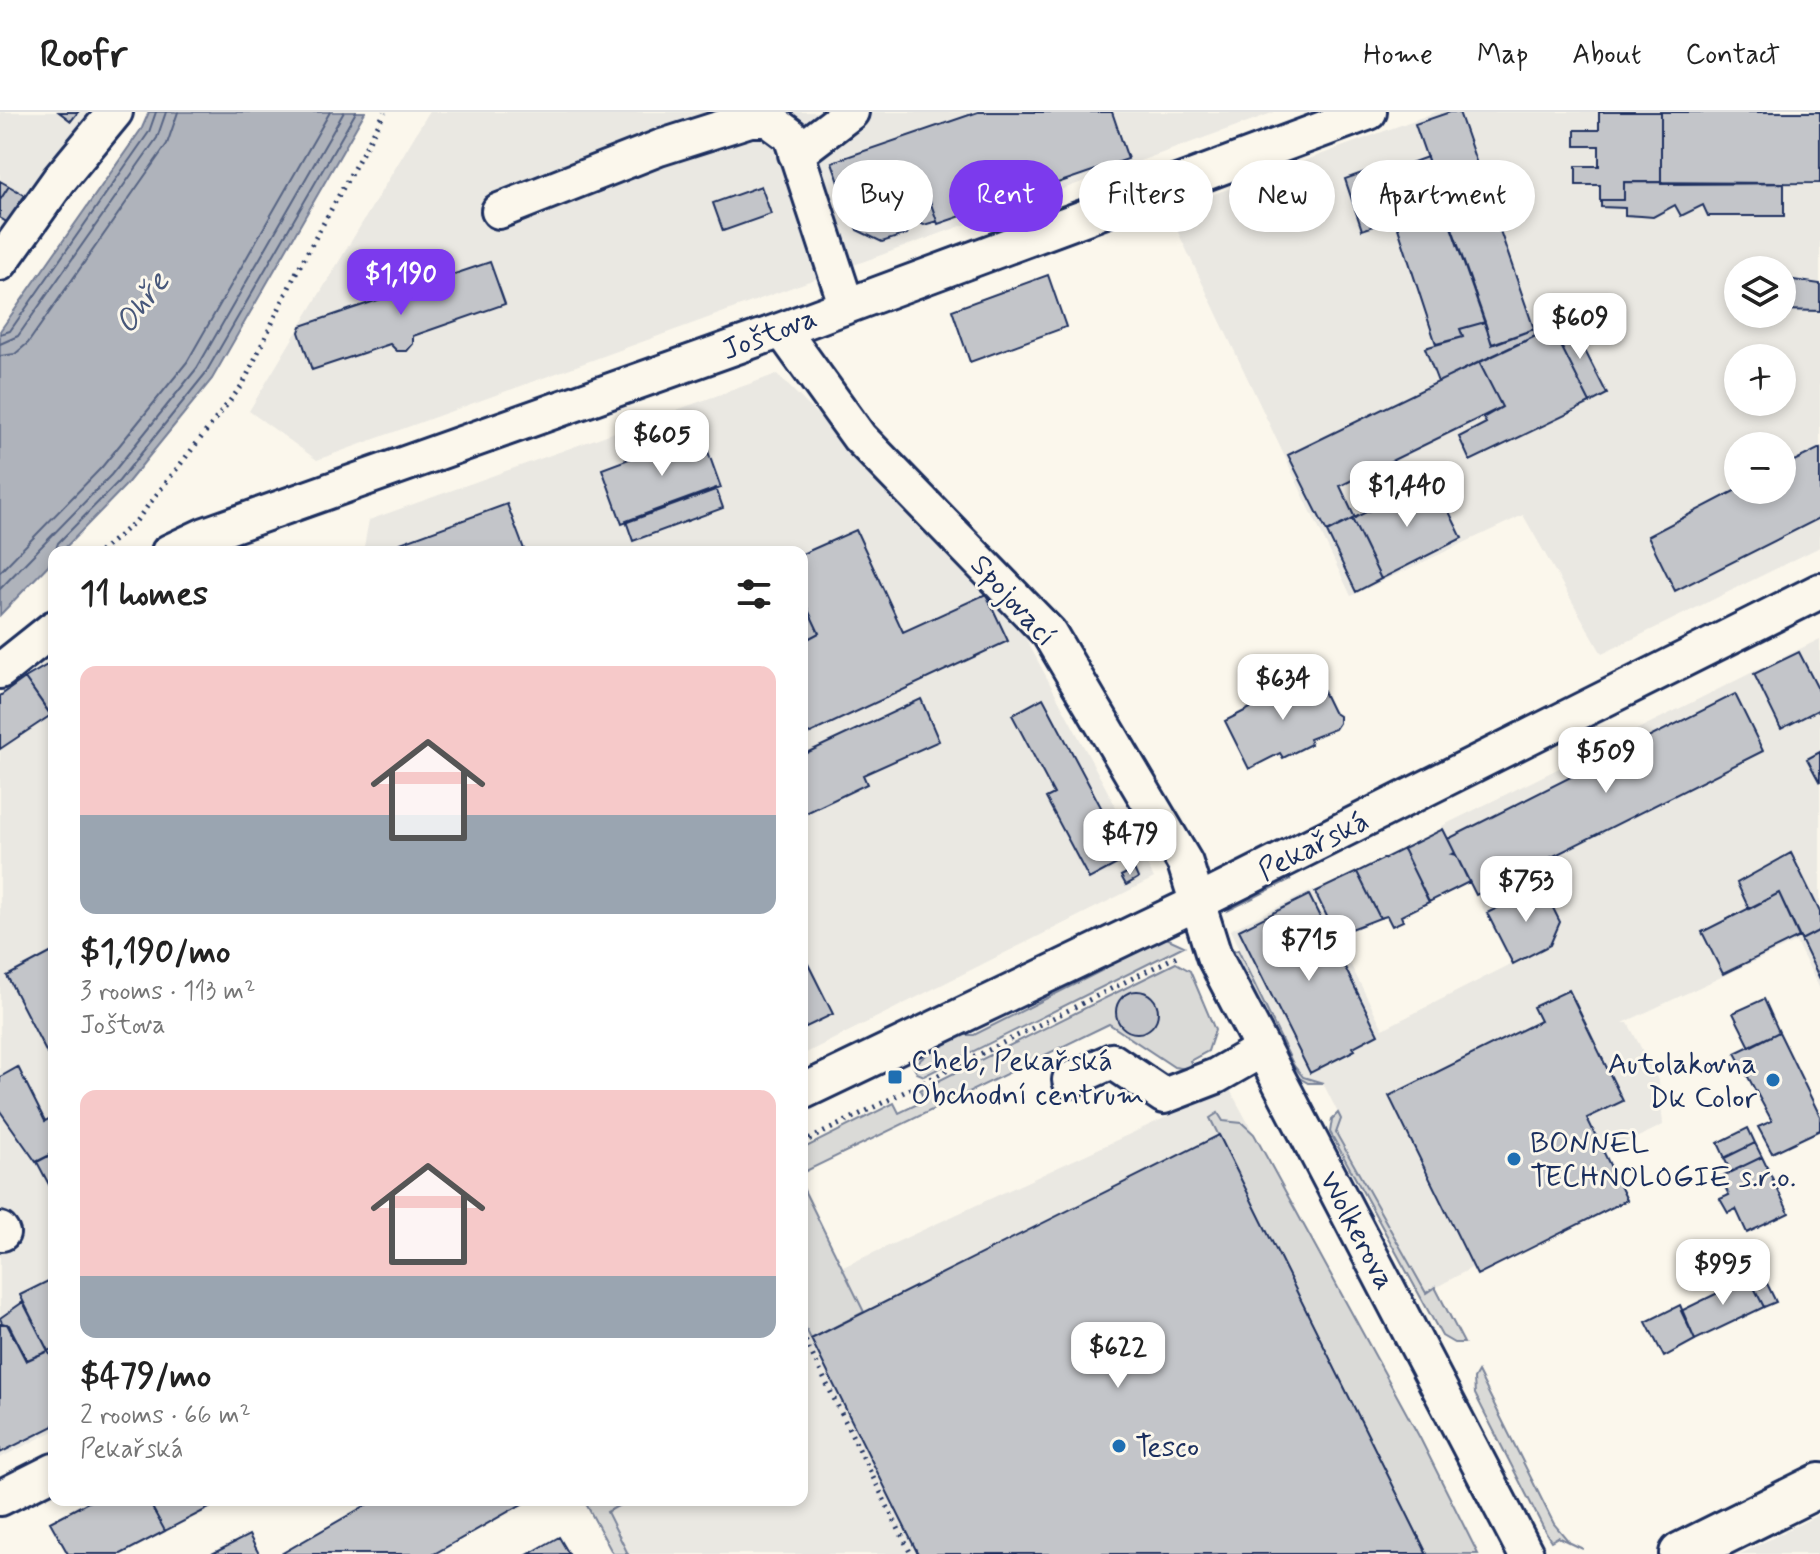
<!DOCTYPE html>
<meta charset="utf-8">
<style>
:root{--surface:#fff;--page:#f2f2f2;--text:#222;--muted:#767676;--line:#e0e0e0;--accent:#7c3aed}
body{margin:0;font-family:Mynerve,sans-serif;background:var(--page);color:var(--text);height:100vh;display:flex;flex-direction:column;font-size:30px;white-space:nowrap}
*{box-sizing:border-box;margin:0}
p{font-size:26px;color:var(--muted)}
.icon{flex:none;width:44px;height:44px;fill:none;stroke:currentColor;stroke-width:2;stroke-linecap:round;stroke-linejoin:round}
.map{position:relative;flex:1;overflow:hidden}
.panel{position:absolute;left:48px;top:434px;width:760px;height:960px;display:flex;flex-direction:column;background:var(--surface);border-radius:16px;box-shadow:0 4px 12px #0003}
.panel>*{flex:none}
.top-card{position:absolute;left:832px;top:48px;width:760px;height:72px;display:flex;gap:16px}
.fabs{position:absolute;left:1724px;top:144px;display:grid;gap:16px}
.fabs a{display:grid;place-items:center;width:72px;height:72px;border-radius:50%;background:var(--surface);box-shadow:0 4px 12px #0003;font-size:40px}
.price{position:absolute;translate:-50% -68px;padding:0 18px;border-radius:16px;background:#fff;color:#222;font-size:26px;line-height:52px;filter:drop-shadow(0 2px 4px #0008)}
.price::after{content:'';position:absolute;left:50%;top:48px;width:24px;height:18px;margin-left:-12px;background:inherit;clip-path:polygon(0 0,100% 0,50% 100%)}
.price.on{background:var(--accent);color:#fff}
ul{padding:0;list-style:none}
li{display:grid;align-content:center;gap:16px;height:424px;padding:0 32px}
li span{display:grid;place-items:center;height:248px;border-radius:16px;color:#555}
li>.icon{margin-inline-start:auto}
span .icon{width:144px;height:144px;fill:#fffc;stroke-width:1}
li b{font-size:34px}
h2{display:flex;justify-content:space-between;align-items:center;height:96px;padding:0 32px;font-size:34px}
.chip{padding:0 28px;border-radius:36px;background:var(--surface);box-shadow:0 4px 12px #0003;font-size:28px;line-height:72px}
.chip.on{background:var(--accent);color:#fff}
header{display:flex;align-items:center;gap:48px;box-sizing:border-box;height:112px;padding:0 40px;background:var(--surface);border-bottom:2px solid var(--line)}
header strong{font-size:38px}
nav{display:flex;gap:44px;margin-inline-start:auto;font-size:28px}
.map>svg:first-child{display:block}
.built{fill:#eae8e2;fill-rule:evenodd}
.green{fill:#dadad7;stroke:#7a849a;stroke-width:2}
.water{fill:#afb3bb;stroke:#747e96;stroke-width:2}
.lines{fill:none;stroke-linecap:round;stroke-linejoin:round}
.shore{stroke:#566483;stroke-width:2}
.building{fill:#c3c5c9;stroke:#1b2f5e;stroke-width:2}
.minor-casing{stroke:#1b2f5e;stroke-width:40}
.major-casing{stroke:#1b2f5e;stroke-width:48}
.path{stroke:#1b2f5e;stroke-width:5;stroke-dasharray:2 6;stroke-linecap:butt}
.minor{stroke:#fbf7ec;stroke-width:34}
.major{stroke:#fbf7ec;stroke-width:42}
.poi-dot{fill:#1f6fb2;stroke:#fbf7ec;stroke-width:3}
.labels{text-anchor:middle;stroke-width:6;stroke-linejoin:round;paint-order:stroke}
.street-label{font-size:30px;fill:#1b2f5e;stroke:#fbf7ec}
.poi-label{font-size:30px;fill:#1b2f5e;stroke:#fbf7ec;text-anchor:start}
.water-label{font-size:32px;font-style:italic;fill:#47577a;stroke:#fbf7ec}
</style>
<header>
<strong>Roofr</strong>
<nav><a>Home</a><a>Map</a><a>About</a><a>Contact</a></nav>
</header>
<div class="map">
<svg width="1820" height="1442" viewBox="0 0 1820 1442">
<rect width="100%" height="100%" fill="#fbf7ec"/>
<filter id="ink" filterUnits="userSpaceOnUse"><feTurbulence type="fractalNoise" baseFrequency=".0125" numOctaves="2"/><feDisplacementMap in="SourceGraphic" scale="16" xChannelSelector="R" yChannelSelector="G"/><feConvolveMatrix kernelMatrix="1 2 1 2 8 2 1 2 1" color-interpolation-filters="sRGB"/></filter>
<g filter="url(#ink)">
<path class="built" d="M0,0H94L0,130Z
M429,0H1275L317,348L249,299Z
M1436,0H1820V435L1602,542L1523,403L1351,484L1168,99ZM1738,158H1782V202H1738ZM1738,246H1782V290H1738ZM1738,334H1782V378H1738Z
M777,262L998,484L1024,523L1154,766L802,943V440H363L369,408Z
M1820,527V877L1796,830L1623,911H1628L1659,970L1663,1013L1605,1041L1628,1088L1477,1163L1473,1155L1426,1181L1336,1021L1341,1007L1323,971L1303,965L1294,954L1230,818L1313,778L1383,917L1511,852L1442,714Z
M54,545V1319L0,1346V584Z
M1229,976L1420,1326L1478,1442H613L584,1388H802V1174Z
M1820,1402V1442H1740Z"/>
<path class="green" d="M1273,767H1291L1229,798L1237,785Z
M1162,824L1184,834L924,964L917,961L913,954L950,923H974L1105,857L1113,845Z
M1238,838L1294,954L1303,965L1323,971H1308L1296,964L1232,840Z
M1176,851L1190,859L1215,918L1208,939L1190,949L1195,958L1174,955L1109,912L802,1061V1037L894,991L899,1001L924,989L920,978Z
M1218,1001L1223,1009L1242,1011L1254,1022L1420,1326L1478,1442H1427L1210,1006Z
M1338,1001L1341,1007L1336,1021L1426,1181L1435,1175L1464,1231H1454L1442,1224L1330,1020L1332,1007Z
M802,1074L864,1200L811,1227L802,1209Z
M1478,1260L1554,1412L1570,1431L1583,1437L1558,1425L1551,1429L1546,1421L1475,1282L1474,1267Z
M584,1388H629L607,1400L628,1442H613Z"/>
<path class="water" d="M149,0H365L212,267L125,374L61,440H54V447L0,503V219L142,16Z"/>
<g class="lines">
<path class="shore" d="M0,222L10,219L149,20L156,0
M0,232L18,224L157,26L166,0
M0,244L15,242L28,231L167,32L178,0
M55,440L58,431L119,369L205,262L356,0
M0,460L102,355L187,250L330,0
M0,477L111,363L197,256L344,0"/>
</g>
<path class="building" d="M59,0H78L71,9Z
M978,0H1112L1128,47L938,112L923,69L848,96L832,50Z
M1450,0H1459L1534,217L1492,232L1415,12Z
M1599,0H1661V70H1624V88H1600V73H1576V54H1599V34H1575V18H1599Z
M1661,0H1820V71L1661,72Z
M1427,45L1485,210L1460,217L1463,225L1436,232L1395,107L1362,118L1345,67L1373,57L1375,64Z
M0,69L9,74L0,88Z
M923,69L937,109L924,113L913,108L910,115L897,78Z
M1624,70L1784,71V104H1708L1703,93L1681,104L1675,93L1653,105L1641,104L1625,103V96L1601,95V88H1624Z
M9,74L26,84L10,112L0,106V88Z
M761,74L771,102L723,119L713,91Z
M897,78L910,115L907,122L882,130L857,118L848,96Z
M490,150L505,192L413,224V232L407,239H397L390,232L312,258L299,220L301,214Z
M1048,163L1066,215L970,250L952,198Z
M1787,167L1820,172V199L1782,198V171H1787Z
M1569,207L1607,282L1590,291L1552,216Z
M1485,210L1492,233L1534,217L1536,224L1438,270L1425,236L1463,225L1460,217Z
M1552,216L1590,291L1470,349L1459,325L1486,311L1483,306L1502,295L1479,250Z
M1479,250L1502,295L1340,374L1355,406L1327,420L1288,343Z
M701,320L721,376L622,412L602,357Z
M1820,336V406L1675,479L1648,424L1738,377L1782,378V343L1788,352Z
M1433,367L1462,426L1381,467L1352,407Z
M716,376L723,396L633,429L626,409Z
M507,392L525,440H394L392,434Z
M1352,407L1381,467L1356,480L1327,420Z
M856,418L903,520L986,482L1008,529L802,625V530L819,521L802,485V442Z
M802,485L819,521L802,530Z
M1799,540L1820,581V597L1781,617L1754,562Z
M54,549V608L25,566Z
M1315,563L1333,600L1339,604V611L1335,617L1309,627L1311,632L1283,646L1280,641L1249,657L1225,609L1264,589L1259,580L1272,573L1276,582Z
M25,566L51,603L0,637V584Z
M1735,582L1763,639L1476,783L1448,727Z
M1043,586L1128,746L1089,767L1046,686L1054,682L1012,603Z
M921,587L939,629L863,663L867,672L802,703V643Z
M1820,640V671L1807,647Z
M1443,717L1455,741L1452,742L1456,743L1469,770L1429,790L1403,737Z
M1403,737L1429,790L1401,804L1403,809L1392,814L1387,804L1380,806L1357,760Z
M1791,741L1820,800V818L1801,828L1779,781L1749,797L1737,771Z
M1134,757L1138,766L1126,773L1121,764Z
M1357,760L1380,806L1336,823L1315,780Z
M1542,774L1560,810L1550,833L1513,852L1487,801Z
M1779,781L1799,825L1723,862L1702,820Z
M1309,783L1378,922L1353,935L1355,938L1310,961L1239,818Z
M1820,818V867L1801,828Z
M54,839V955L7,864Z
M808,852L833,902L802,917V855Z
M1569,878L1623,989L1587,1006L1627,1088L1477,1163L1389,984L1540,909L1533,895Z
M1116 900a21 21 0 1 1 42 0a21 21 0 1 1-42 0Z
M1764,887L1779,920L1750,935L1733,901Z
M1779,920L1820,1004V1018L1772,1041L1758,1015L1772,1009L1735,941Z
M18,955L45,1009L54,1004V1041L36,1050L0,999V965Z
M1748,1016L1755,1031L1725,1046L1718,1031Z
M1219,1023L1427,1442H918L811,1227Z
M1755,1031L1762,1045L1731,1060L1724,1046Z
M54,1041V1082L37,1050Z
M1762,1045L1789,1101L1747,1121L1736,1097L1728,1101L1720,1087L1729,1083L1720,1065Z
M1758,1153L1776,1190L1764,1195L1745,1158Z
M1745,1158L1764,1195L1695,1228L1681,1199L1730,1175L1726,1167Z
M54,1166V1236L48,1239L20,1183Z
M23,1190L48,1239L27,1248L9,1213L2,1211L0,1206Z
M1680,1193L1695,1228L1664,1245L1646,1210Z
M0,1212H7L26,1249L48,1239L54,1250V1314L0,1341Z
M92,1388H148L165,1419L121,1442H68L50,1410Z
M148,1388H215L209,1391L211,1395L165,1419Z
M375,1388H529L434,1442H281Z
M249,1423L259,1442H212Z
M559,1425L569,1442H529Z"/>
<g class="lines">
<defs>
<path id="minor" d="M796,42L851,0
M499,99L659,36L750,7H768L791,24L846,192
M0,151L59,68L115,0
M782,218L859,325L1049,521L1185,751L1214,844L1526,1442
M169,440L205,423L782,218L1369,0
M0,559L54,516
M1070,968L1112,949L1164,984L1216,964L1263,937
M802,980L1197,791L1820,479
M0,1118L2,1121
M0,1386L54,1359"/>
<path id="major" d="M1681,1442L1820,1373"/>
</defs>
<use href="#minor" class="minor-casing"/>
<use href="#major" class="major-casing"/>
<path class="path" d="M100,440L136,409L243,272L296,161L385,0
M802,1031L1181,842
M802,1222L911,1442"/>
<use href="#minor" class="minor"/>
<use href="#major" class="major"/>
</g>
</g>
<g class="poi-dot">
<rect x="887" y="957" width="16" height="16" rx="4"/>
<circle cx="1773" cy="968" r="8"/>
<circle cx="1514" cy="1047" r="8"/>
<circle cx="1119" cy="1334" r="8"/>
</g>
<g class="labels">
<g class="street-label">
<text transform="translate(769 221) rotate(-21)" y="10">Joštova</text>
<text transform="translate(1014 488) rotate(48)" y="10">Spojovací</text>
<text transform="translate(1313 733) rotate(-27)" y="10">Pekařská</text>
<text transform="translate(1358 1118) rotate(62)" y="10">Wolkerova</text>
</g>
<g class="poi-label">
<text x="911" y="958">Cheb, Pekařská<tspan x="911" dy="34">Obchodní centrum</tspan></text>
<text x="1757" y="961" text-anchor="end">Autolakovna<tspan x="1757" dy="34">Dk Color</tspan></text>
<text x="1530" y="1040">BONNEL<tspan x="1530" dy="34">TECHNOLOGIE s.r.o.</tspan></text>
<text x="1135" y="1344">Tesco</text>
</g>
<g class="water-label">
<text transform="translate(141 190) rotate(-54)" y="11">Ohře</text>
</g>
</g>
</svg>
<div class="fabs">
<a><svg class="icon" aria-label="layers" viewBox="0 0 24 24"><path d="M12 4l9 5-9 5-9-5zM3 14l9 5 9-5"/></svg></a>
<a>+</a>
<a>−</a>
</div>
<b class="price on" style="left:401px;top:205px">$1,190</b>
<b class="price" style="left:1580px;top:249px">$609</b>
<b class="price" style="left:662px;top:366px">$605</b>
<b class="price" style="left:1407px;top:417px">$1,440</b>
<b class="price" style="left:1283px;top:610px">$634</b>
<b class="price" style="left:1606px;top:683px">$509</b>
<b class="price" style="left:1130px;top:765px">$479</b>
<b class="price" style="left:1526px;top:812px">$753</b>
<b class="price" style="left:1309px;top:871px">$715</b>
<b class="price" style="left:1723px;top:1195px">$995</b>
<b class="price" style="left:1118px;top:1278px">$622</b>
<div class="top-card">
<a class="chip">Buy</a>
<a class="chip on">Rent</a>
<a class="chip">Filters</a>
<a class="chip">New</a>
<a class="chip">Apartment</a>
</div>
<section class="panel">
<h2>11 homes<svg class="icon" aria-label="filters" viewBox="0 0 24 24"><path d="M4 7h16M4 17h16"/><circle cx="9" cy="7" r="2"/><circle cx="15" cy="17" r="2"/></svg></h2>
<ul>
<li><span style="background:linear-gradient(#f6c9c9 60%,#9aa5b1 0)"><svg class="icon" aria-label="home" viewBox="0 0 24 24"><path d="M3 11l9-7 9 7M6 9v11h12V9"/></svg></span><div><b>$1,190/mo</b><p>3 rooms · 113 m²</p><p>Joštova</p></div></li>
<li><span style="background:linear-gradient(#f6c9c9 75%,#9aa5b1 0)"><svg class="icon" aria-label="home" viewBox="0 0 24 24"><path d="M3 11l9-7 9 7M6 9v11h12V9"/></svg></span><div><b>$479/mo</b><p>2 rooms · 66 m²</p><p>Pekařská</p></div></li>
</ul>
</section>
</div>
